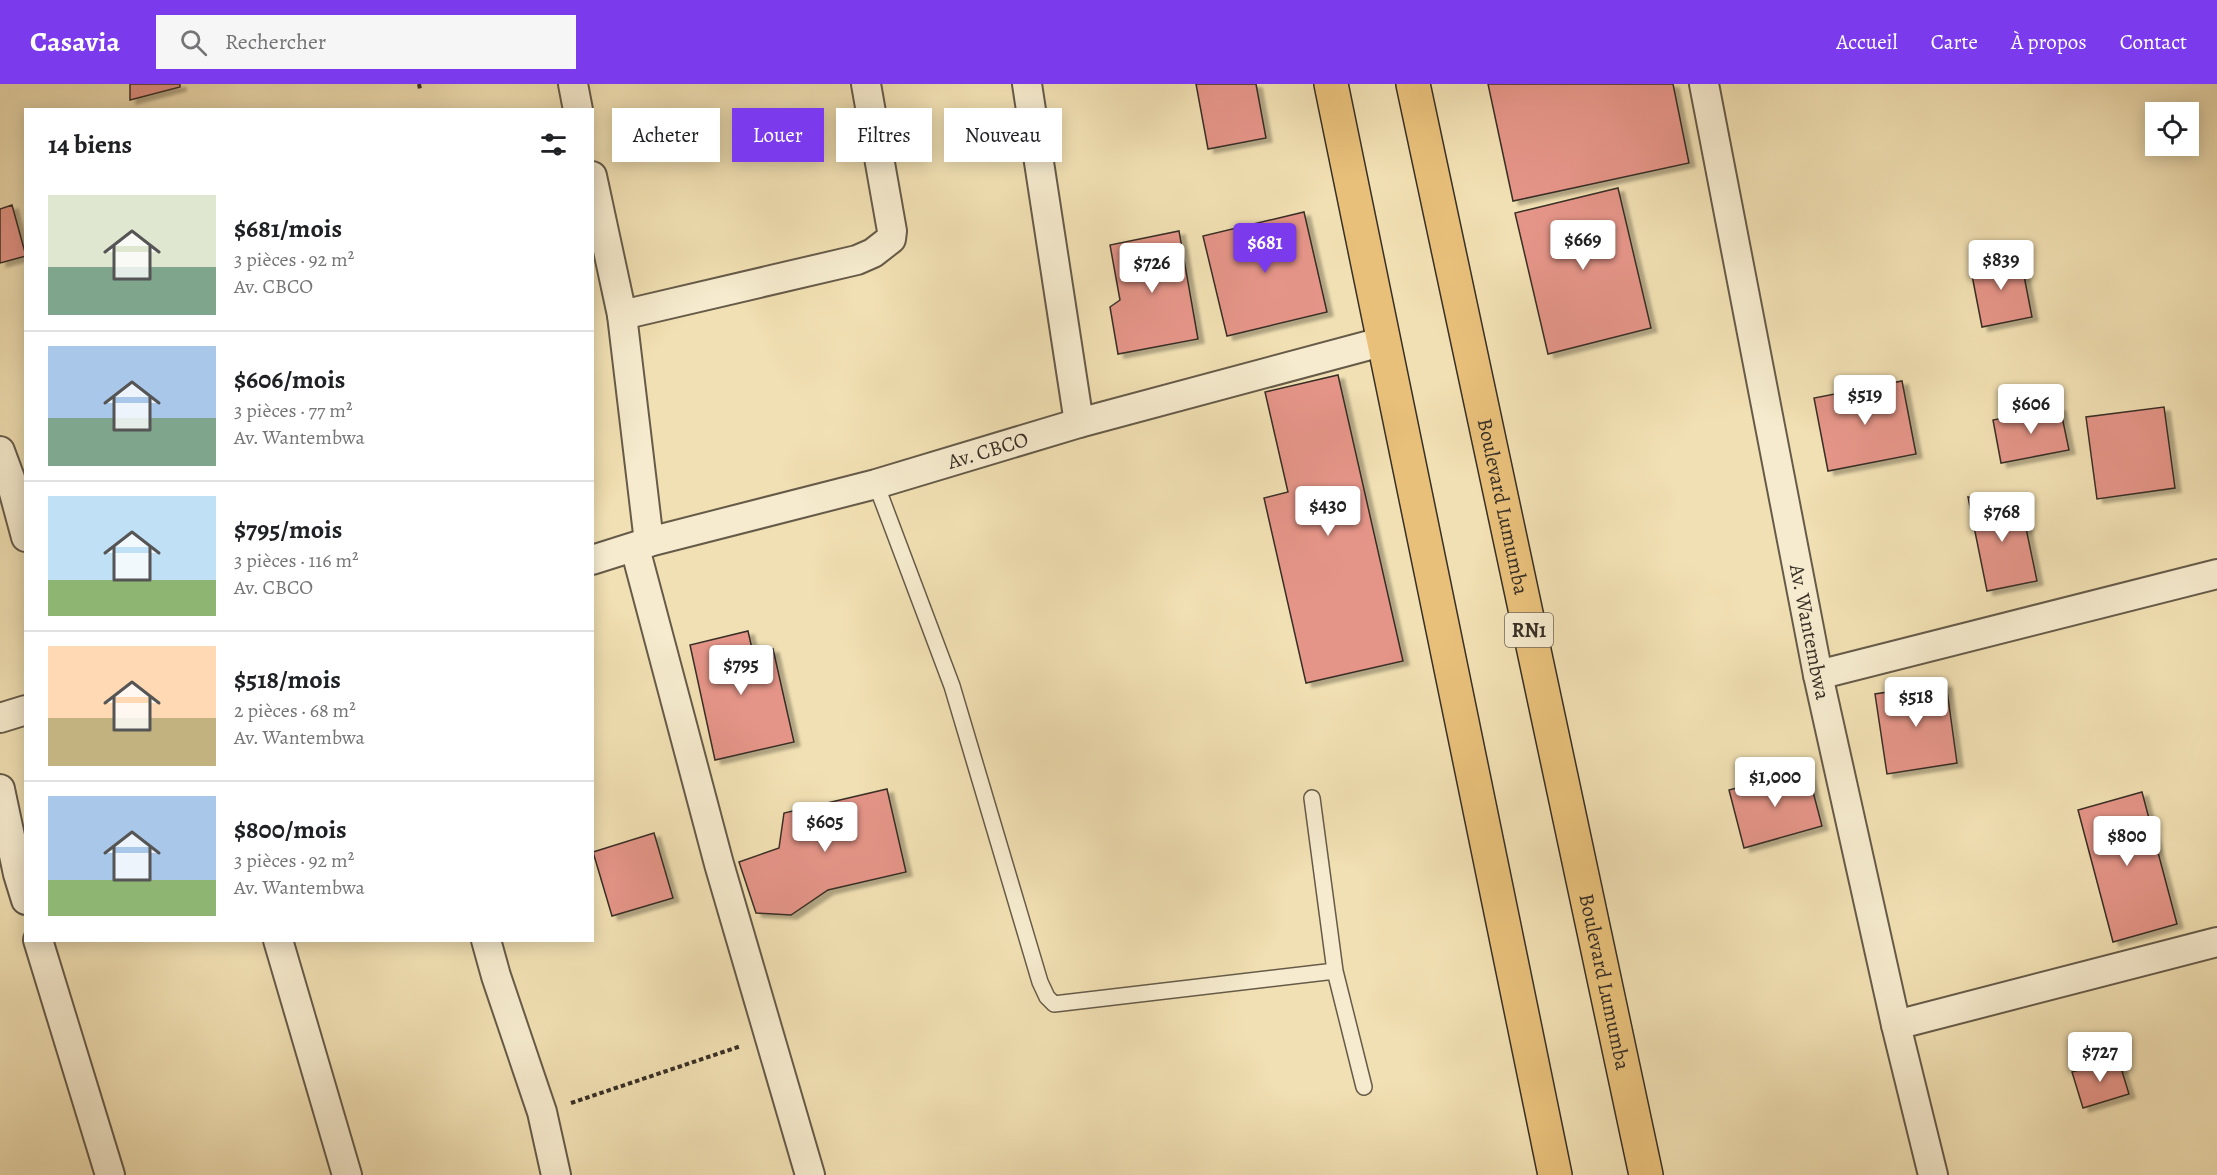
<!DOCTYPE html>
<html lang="fr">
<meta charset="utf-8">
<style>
:root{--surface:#fff;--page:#f6f6f6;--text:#202124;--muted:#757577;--line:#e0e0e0;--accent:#7c3aed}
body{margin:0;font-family:Alegreya,serif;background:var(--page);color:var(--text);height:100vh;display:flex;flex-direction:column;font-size:22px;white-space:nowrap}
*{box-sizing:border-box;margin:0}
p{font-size:20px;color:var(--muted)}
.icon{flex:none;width:33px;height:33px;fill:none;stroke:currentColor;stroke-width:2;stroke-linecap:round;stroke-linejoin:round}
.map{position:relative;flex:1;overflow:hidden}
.panel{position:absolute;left:24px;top:24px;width:570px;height:834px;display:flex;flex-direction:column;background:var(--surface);border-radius:0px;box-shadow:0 3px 15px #0003}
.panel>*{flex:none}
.top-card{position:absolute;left:612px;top:24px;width:570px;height:54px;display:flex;gap:12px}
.fabs{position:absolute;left:2145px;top:18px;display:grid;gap:12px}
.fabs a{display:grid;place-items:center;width:54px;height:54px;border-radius:0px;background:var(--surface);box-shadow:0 3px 15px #0003;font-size:30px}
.price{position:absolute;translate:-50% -51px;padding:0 14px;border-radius:6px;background:#fff;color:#222;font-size:20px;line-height:39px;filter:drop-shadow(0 2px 3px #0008)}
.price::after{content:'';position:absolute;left:50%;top:36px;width:18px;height:14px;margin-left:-9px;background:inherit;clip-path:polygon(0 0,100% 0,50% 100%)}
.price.current{background:var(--accent);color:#fff}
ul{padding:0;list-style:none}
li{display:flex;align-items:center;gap:18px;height:150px;padding:0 24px}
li+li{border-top:2px solid var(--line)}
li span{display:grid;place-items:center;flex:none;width:168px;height:120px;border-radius:0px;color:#555}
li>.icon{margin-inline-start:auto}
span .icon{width:72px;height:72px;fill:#fffc;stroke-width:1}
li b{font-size:26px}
h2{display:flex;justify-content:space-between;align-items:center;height:72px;padding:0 24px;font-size:26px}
.chip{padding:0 21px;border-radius:0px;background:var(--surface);box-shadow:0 3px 15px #0003;font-size:21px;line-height:54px}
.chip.current{background:var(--accent);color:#fff}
header{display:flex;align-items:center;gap:36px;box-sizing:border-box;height:84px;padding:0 30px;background:var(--accent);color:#fff}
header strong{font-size:28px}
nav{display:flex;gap:33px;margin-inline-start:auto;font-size:21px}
.search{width:420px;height:54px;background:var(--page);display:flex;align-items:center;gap:15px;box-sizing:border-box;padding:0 21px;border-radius:0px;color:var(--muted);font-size:22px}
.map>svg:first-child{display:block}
.building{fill:#e59588;stroke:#382f26;stroke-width:1.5;filter:url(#shadow)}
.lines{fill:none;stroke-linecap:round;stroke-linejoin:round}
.lane-casing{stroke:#665b49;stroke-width:18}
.street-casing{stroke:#665b49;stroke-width:32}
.highway-casing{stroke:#382f26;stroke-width:36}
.path{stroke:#382f26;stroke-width:4;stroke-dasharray:4.5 3;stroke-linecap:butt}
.lane{stroke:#f6ebce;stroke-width:15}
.street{stroke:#f6ebce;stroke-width:28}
.highway{stroke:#e8c07a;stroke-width:33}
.labels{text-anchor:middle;stroke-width:4.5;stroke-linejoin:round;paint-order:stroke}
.shield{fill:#f6ebce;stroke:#716758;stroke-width:1.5}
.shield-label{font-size:20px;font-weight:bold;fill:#382f26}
.street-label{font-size:21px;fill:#382f26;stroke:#f6ebce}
</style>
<header>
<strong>Casavia</strong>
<div class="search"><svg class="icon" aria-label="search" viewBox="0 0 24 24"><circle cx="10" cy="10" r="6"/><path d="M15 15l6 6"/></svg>Rechercher</div>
<nav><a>Accueil</a><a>Carte</a><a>À propos</a><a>Contact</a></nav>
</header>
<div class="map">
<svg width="2217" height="1091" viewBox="0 0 2217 1091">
<defs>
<filter id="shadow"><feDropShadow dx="6" dy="4" stdDeviation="1.5" flood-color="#0004"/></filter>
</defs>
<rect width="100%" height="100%" fill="#f1e0b3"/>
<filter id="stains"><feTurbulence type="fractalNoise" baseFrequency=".00333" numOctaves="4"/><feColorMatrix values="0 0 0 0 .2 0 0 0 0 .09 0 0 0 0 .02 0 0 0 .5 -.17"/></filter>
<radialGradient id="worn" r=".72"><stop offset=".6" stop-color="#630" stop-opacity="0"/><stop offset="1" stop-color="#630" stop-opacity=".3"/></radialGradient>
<path class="building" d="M130,0H180V3L130,16Z
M1196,0H1256L1266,54L1208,65Z
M1488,0H1673L1689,79L1513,117Z
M1618,104L1651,244L1548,270L1515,129Z
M12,121L26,172L0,179V125Z
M1304,128L1327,228L1227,252L1203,152Z
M1179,147L1198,255L1118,270L1110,223L1120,216L1110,161Z
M2020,171L2032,233L1982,243L1970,181Z
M1338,291L1403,577L1306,599L1264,414L1288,408L1265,308Z
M1902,297L1916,370L1828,387L1814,314Z
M2060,323L2069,366L2001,379L1993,336Z
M2164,323L2175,404L2097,415L2086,333Z
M1968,413L2021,420L2037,497L1987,507Z
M748,547L753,569L773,565L794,658L715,676L690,561Z
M1946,599L1957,679L1887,690L1875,610Z
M1807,685L1822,742L1744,764L1729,706Z
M887,705L906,788L828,806L791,831L756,829L739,778L779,764L784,729Z
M2142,708L2177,840L2113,858L2078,726Z
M654,749L673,814L612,832L593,768Z
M2118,974L2129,1010L2083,1024L2072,988Z"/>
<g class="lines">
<defs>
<path id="lane" d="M876,400L952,602L1040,898L1047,913L1054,920L1335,887
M1312,714L1335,887L1364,1003"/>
<g id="street">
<path d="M573,0L578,26"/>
<path d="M1027,0L1079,339"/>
<path id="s1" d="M1704,0L1818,591L1896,941L1933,1091"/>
<path d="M592,92L622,231L649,458"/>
<path d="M622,231L857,176L873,169L891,155L892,147L866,0"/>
<path d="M0,367L10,394L26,453"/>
<path d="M635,464L719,780L810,1091"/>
<path id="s2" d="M592,476L649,458L876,400L1079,339L1385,257"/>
<path d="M1818,591L2217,490"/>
<path d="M0,634L26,626"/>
<path d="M0,705L18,790L26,816"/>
<path d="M38,856L110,1091"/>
<path d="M278,856L347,1091"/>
<path d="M486,856L496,892L542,1028L556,1091"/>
<path d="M1896,941L2217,858"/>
</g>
<g id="highway">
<path d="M1331,0L1555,1091"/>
<path id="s3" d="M1413,0L1646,1091"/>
</g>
</defs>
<use href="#lane" class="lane-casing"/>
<use href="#street" class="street-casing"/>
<use href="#highway" class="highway-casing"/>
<path class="path" d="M419,0L420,5
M571,1019L741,962"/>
<use href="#lane" class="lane"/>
<use href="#street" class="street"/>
<use href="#highway" class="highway"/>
</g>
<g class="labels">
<rect class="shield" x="1505" y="529" width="48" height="34" rx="4.5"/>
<g class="shield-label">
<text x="1529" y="553">RN1</text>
</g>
<g class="street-label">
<text dy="7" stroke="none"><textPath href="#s2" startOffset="411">Av. CBCO</textPath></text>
<text dy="7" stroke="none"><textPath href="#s3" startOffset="432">Boulevard Lumumba</textPath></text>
<text dy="7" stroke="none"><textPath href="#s1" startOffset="558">Av. Wantembwa</textPath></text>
<text dy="7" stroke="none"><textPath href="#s3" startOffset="918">Boulevard Lumumba</textPath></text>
</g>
</g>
<rect width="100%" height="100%" filter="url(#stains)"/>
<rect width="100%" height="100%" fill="url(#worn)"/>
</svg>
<div class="fabs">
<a><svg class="icon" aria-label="locate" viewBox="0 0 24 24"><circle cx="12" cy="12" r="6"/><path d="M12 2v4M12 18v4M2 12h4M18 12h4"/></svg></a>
</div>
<b class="price" style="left:1583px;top:187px">$669</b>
<b class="price current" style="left:1265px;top:190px">$681</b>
<b class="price" style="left:2001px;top:207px">$839</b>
<b class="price" style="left:1152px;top:210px">$726</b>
<b class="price" style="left:1865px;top:342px">$519</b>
<b class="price" style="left:2031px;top:351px">$606</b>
<b class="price" style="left:1328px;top:453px">$430</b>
<b class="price" style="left:2002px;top:459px">$768</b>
<b class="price" style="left:741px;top:612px">$795</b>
<b class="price" style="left:1916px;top:644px">$518</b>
<b class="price" style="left:1775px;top:724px">$1,000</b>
<b class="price" style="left:825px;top:769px">$605</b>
<b class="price" style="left:2127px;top:783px">$800</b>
<b class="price" style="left:2100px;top:999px">$727</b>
<div class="top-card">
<a class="chip">Acheter</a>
<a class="chip current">Louer</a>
<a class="chip">Filtres</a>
<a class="chip">Nouveau</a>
</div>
<section class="panel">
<h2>14 biens<svg class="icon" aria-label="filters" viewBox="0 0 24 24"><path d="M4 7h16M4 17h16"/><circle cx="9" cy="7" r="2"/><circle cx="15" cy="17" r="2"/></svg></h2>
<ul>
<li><span style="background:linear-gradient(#dfe7d0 60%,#7fa58c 0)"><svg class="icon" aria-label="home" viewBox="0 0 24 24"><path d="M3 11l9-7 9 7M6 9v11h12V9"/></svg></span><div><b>$681/mois</b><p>3 pièces · 92 m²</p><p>Av. CBCO</p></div></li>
<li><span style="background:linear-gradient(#a9c7e8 60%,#7fa58c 0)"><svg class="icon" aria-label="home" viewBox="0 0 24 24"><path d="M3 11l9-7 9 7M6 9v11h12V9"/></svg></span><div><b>$606/mois</b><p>3 pièces · 77 m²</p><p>Av. Wantembwa</p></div></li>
<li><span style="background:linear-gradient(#bfe0f5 70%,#8fb573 0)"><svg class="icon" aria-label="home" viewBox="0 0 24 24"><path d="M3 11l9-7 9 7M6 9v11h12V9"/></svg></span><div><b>$795/mois</b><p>3 pièces · 116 m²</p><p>Av. CBCO</p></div></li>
<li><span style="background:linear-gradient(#ffd9b3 60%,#c2b280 0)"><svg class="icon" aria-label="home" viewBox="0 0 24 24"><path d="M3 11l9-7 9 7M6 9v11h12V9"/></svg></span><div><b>$518/mois</b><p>2 pièces · 68 m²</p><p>Av. Wantembwa</p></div></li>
<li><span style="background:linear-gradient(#a9c7e8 70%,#8fb573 0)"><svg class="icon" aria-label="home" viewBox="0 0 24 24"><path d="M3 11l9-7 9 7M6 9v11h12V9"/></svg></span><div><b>$800/mois</b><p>3 pièces · 92 m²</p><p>Av. Wantembwa</p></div></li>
</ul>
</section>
</div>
